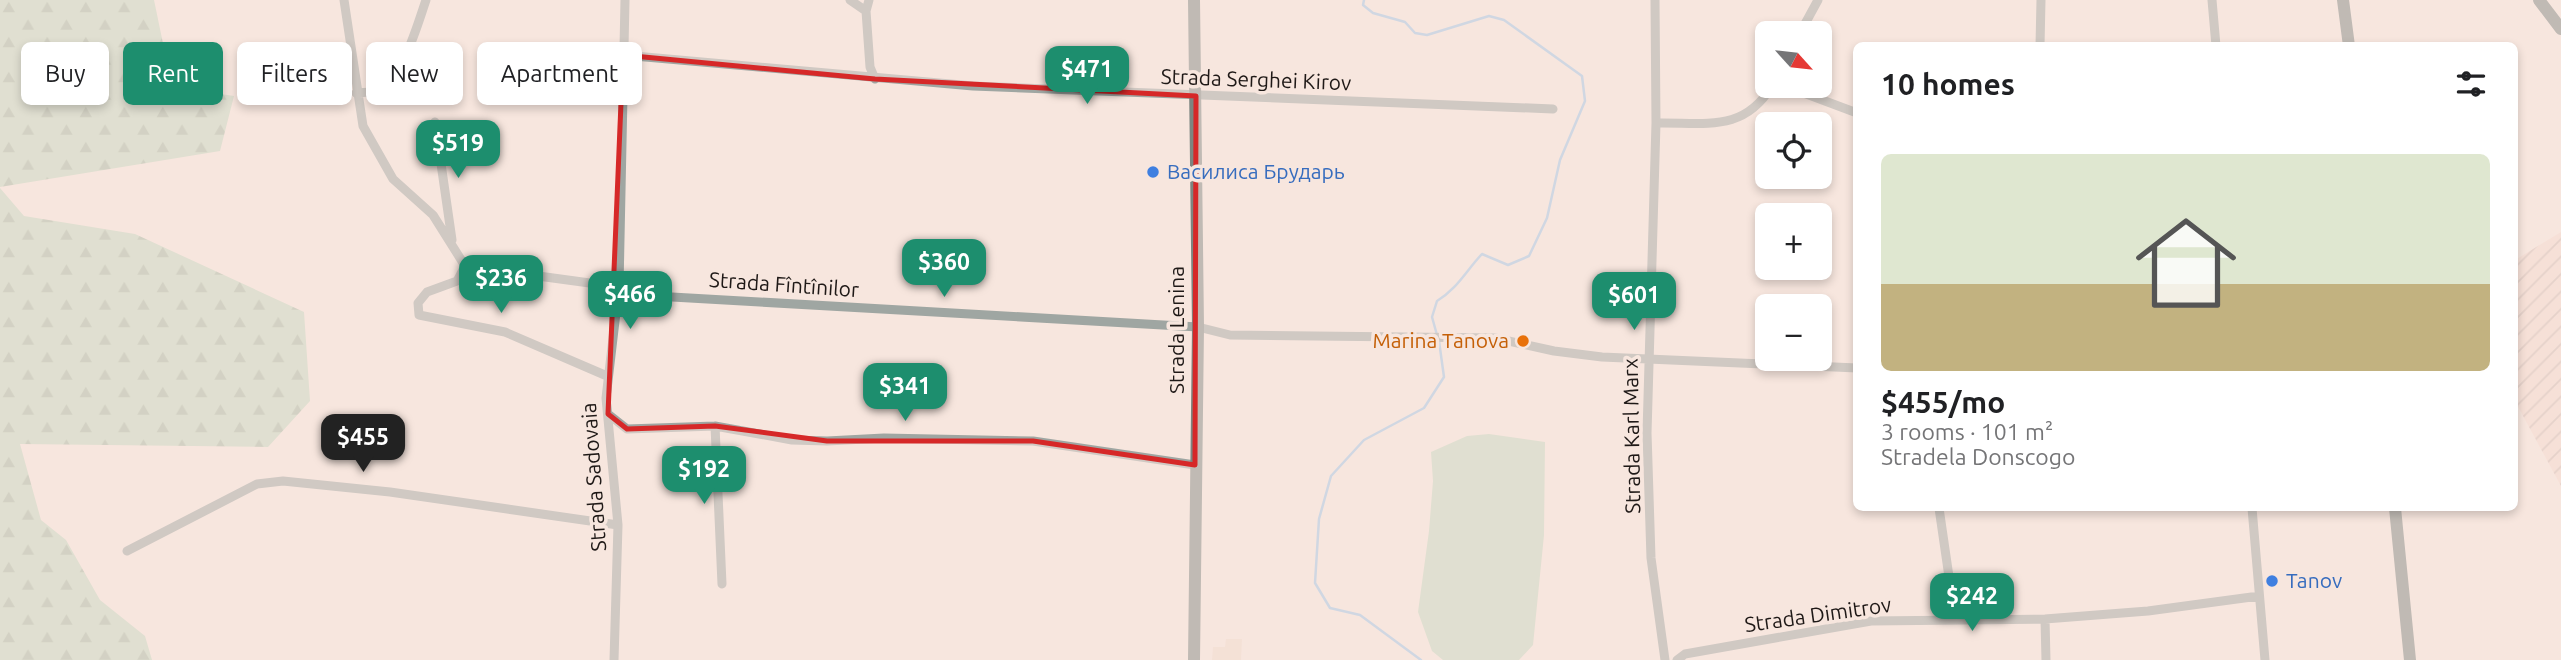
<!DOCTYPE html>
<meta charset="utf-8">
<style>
:root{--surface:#fff;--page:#f6f6f6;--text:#202124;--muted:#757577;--line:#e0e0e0;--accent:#1d8e6e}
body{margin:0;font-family:Ubuntu,sans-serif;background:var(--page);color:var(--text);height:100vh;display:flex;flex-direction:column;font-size:26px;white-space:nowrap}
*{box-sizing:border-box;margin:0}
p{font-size:23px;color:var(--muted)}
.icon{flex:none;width:38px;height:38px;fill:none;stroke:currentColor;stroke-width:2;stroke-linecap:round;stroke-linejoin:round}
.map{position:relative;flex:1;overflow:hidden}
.side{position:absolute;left:1853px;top:42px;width:665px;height:469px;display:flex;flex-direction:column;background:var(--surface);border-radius:10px;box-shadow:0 4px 10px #0003}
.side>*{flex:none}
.banner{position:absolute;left:21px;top:42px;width:665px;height:63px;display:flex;gap:14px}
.needle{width:46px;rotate:117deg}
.controls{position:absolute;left:1755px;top:21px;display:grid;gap:14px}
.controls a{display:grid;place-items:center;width:77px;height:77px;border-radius:10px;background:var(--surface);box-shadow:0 4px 10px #0003;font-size:35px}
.price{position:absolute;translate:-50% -60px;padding:0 16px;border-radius:14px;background:var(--accent);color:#fff;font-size:23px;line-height:46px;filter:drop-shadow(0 2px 4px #0008)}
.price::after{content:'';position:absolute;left:50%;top:42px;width:21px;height:16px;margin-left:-10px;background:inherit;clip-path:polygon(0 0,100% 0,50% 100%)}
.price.on{background:#222;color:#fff}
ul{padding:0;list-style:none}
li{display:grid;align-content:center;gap:14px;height:371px;padding:0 28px}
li+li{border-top:2px solid var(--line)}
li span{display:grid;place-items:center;height:217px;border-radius:10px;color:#555}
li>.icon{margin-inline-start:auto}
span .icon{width:126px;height:126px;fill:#fffc;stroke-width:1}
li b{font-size:30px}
h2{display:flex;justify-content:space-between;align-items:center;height:84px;padding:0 28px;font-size:30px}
.chip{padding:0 24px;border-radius:10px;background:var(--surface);box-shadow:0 4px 10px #0003;font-size:24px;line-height:63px}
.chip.on{background:var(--accent);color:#fff}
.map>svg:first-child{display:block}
.commercial{fill:#f0dbcd}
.industrial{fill:url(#industrial-furrows)}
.forest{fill:url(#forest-firs)}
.pitch{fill:#c3d8c0}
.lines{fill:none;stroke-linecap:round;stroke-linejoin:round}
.stream{stroke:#a0c6e7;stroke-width:2.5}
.street{stroke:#9fa6a2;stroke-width:9}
.secondary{stroke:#7c8580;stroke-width:12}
.marked{fill:none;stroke:#d62828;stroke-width:5;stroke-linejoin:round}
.shop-dot{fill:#3f7fe0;stroke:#f7e6de;stroke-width:2.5}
.food-dot{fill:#e8710a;stroke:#f7e6de;stroke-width:2.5}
.labels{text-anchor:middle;stroke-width:7;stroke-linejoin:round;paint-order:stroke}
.street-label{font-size:21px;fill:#1f1917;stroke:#f7e6de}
.shop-label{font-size:21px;fill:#366cbe;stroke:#f7e6de;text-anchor:start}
.food-label{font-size:21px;fill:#c56008;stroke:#f7e6de;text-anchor:end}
</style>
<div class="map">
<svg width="2561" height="660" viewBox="0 0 2561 660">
<defs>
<pattern id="industrial-furrows" width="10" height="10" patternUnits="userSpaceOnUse" patternTransform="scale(1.75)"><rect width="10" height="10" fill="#f3dacf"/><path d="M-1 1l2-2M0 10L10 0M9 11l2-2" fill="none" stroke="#d0bab1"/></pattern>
<pattern id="forest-firs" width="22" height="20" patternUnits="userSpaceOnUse" patternTransform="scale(1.75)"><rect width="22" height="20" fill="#c3d8c0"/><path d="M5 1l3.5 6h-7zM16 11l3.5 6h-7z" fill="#a7b9a4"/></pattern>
</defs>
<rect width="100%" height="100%" fill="#f7e6de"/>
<path class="commercial" d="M1226,639H1242L1241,660H1212L1213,647H1225Z"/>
<path class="industrial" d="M2561,232V486L2515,401V260Z"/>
<path class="forest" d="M0,0H154L165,53L143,82L234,96L220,151L0,187Z
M0,188L24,216L135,234L304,312L310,401L268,447L20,444L41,520L66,540L100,600L145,636L152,660H0Z"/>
<path class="pitch" d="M1489,434L1545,442L1544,535L1533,645L1519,660H1443L1432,651L1418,612L1429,531L1433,481L1431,452L1467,436Z"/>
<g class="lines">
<path class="stream" d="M1364,0L1363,5L1373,13L1405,22L1415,33L1427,35L1489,16L1504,20L1582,76L1585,101L1560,160L1547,218L1529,256L1508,265L1482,254C1466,271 1457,289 1437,301L1432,317L1437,335
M1421,660L1360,615L1330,608L1315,583L1319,519L1331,476L1364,440L1424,408L1444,377L1439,341"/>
<path class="street" d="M344,0L363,126L393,179L433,215L465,266
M850,0L866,11L870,67L875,79
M1655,0L1656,123L1647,433L1651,558L1665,660
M2212,0L2216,46
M866,11L869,0
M1800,33L1818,0
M2040,46L2041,0
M623,55L973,86L1553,109
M1785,86L1857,113
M356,93C362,92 372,93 378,90C402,81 418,23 426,0
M435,122L452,240
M1656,123C1706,122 1743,133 1772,86
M465,266L619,287L637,295L1198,327L1230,335L1495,338L1554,351L1602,357L1857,368
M465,266L457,281L427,292L418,303L419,315L505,332L607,376
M608,414L627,429L715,426L792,440L827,441L884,438L1033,441L1195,465
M715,426L722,584
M1939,508L1955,618
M2252,508L2265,660
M127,551L257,484L283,481L390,492L618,525
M2045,619L2046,660
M614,660L618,525L606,398L619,287L625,0
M1677,660L1685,654L1871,621L2045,619L2148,611L2259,596"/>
<path class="secondary" d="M1194,0L1198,327L1194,660
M2343,0L2349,46
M2539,0L2561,29
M2395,508L2410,660"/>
</g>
<path d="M0 0H2561V660H0ZM623,55L875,79L1196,96L1195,465L1033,441H827L715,426L627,429L608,414Z" fill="#f7e6de" fill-opacity=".55" fill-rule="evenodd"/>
<path class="marked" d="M623,55L875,79L1196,96L1195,465L1033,441H827L715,426L627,429L608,414Z"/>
<g class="shop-dot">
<circle cx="1153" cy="172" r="7"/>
<circle cx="2272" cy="581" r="7"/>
</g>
<circle class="food-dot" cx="1523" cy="341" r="7"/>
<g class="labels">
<g class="street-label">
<text transform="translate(1256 80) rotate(2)" y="7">Strada Serghei Kirov</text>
<text transform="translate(784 285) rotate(4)" y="7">Strada Fîntînilor</text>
<text transform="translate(1177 330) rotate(-90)" y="7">Strada Lenina</text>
<text transform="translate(1632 436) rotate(-91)" y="7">Strada Karl Marx</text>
<text transform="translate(594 477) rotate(-94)" y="7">Strada Sadovaia</text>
<text transform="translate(1818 615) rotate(-8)" y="7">Strada Dimitrov</text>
</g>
<g class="shop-label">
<text x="1167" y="179">Василиса Брударь</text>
<text x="2286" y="588">Tanov</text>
</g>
<g class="food-label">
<text x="1509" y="348">Marina Tanova</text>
</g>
</g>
</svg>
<div class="controls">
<a><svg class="needle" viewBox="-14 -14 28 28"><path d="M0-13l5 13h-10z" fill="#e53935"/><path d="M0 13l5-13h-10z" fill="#757577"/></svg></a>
<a><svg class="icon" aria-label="locate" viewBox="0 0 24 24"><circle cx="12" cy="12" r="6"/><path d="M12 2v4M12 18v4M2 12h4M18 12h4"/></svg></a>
<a>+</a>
<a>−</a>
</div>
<b class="price" style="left:1087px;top:106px">$471</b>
<b class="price" style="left:458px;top:180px">$519</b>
<b class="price" style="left:944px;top:299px">$360</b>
<b class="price" style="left:501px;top:315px">$236</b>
<b class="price" style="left:630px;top:331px">$466</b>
<b class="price" style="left:1634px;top:332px">$601</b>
<b class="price" style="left:905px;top:423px">$341</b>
<b class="price on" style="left:363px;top:474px">$455</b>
<b class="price" style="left:704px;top:506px">$192</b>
<b class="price" style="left:1972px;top:633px">$242</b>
<div class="banner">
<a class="chip">Buy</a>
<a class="chip on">Rent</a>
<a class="chip">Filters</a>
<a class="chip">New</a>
<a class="chip">Apartment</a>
</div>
<section class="side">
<h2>10 homes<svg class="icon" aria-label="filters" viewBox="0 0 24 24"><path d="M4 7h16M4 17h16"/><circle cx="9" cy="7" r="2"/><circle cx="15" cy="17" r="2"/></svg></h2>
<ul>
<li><span style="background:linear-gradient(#dfe7d0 60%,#c2b280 0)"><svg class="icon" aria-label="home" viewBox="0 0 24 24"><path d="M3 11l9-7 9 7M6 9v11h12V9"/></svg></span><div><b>$455/mo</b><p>3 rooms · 101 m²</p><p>Stradela Donscogo</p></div></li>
</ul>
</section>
</div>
